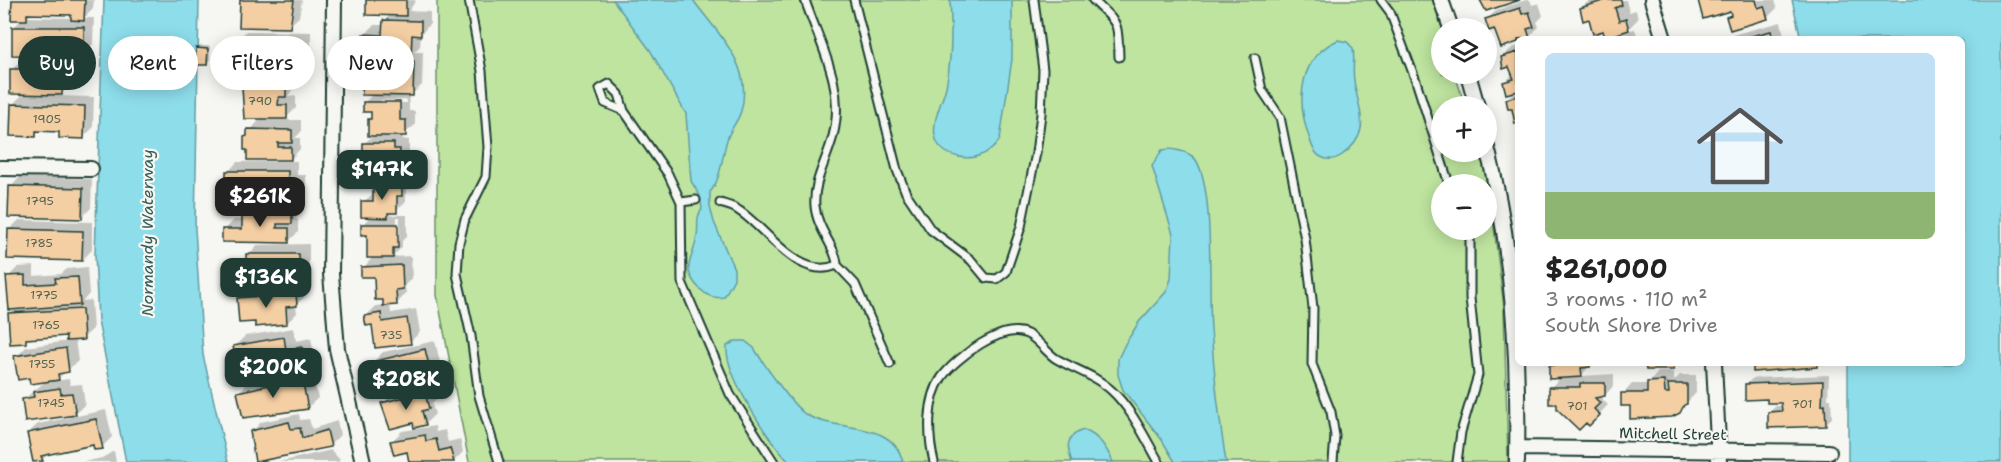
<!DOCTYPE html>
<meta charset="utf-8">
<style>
:root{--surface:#fff;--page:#f6f6f6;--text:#222;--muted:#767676;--line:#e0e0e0;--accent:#1f3d34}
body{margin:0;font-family:"Shantell Sans",sans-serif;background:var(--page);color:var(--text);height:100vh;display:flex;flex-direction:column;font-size:22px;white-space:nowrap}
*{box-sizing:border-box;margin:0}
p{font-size:20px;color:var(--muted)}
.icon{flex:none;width:33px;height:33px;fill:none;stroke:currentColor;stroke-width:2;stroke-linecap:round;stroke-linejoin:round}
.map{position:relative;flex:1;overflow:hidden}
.panel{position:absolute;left:1515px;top:36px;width:450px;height:330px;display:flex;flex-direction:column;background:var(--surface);border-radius:9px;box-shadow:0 3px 15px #0003}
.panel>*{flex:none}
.top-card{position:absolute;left:18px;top:36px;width:570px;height:54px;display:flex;gap:12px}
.controls{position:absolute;left:1431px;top:18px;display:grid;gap:12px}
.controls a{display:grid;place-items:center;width:66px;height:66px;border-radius:50%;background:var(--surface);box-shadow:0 3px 15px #0003;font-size:30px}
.price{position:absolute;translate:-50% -51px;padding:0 14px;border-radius:12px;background:var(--accent);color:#fff;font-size:20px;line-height:39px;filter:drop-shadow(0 2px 3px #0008)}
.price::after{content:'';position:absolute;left:50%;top:36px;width:18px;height:14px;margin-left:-9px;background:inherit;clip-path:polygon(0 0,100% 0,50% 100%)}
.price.selected{background:#222;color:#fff}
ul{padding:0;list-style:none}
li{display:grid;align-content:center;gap:12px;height:318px;padding:0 30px}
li+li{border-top:2px solid var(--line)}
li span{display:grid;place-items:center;height:186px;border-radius:9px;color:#555}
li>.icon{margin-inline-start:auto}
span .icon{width:108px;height:108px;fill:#fffc;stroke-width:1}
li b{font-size:26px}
.tag{padding:0 21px;border-radius:27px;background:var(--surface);box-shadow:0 3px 15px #0003;font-size:21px;line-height:54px}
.tag.selected{background:var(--accent);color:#fff}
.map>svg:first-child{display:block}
.green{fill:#bee49f;stroke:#6e906a;stroke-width:1.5;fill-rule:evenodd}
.water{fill:#8eddeb;stroke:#629da2;stroke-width:1.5}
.shadow{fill:#0003;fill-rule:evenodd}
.building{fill:#f5cfa4;stroke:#1f3d34;stroke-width:1.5}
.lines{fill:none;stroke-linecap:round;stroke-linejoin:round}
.lane-casing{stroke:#1f3d34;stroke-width:11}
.street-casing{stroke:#1f3d34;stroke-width:18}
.lane{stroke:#f6f6f2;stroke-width:7}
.street{stroke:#f6f6f2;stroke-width:14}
.labels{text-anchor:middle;stroke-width:4.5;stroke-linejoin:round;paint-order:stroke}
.number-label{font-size:12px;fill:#546250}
.street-label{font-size:15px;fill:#1f3d34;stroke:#f6f6f2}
.water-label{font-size:16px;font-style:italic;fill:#355d59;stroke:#f6f6f2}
</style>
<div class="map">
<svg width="2001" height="462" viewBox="0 0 2001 462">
<rect width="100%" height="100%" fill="#f6f6f2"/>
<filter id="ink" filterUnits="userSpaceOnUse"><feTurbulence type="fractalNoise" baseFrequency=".0167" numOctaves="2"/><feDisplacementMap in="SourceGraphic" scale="12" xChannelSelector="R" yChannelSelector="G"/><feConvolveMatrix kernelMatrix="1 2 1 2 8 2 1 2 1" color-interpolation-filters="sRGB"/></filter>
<g filter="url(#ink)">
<path class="green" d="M437,0H1433L1442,28V74H1455L1465,106H1442V152H1479L1488,180L1504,307L1508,462H469L437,295ZM1442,184H1486V230H1442Z"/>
<path class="water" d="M104,0H199L195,228L203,355L228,462H126L98,321L95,254Z
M613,0H693C717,33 754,65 741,111C738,122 729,130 727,140C722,156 721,180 710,192V207L714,222L734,269V279L724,297C714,299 707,296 699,288C679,267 694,259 697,236C699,226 695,218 702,209L700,196L691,181L686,114L650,50Z
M950,0H1012V59L1000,139C995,149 986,154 975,157C960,160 938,154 935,136C932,120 942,103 946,87C952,58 952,29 950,0Z
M1792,0H2001V462H1848V363H1962V39H1801Z
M1338,40L1347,42L1353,48C1355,60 1352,69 1354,80C1357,108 1375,131 1342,155C1336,159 1328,161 1321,157C1313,153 1311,142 1308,134C1296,98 1300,57 1338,40Z
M1171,149C1180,151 1190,152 1196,160C1215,190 1208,291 1211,329C1214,374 1219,418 1226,462H1175L1162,440L1123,390L1118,375V359L1125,344L1139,322L1166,292L1171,279L1173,234L1152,166L1162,150Z
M735,341H745L754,348C763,363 792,405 805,414C838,434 892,418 903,462H789C769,441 724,374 727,346Z
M1084,430C1100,437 1106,447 1113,462H1072C1066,446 1066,435 1084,430Z"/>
<path class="shadow" d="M13,0H94L93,9L84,18H94L93,44L84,54L14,27L22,19ZM32,13L73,14V18L28,17Z
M241,0H302L299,17L289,26Z
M367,0H416L409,11L430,12V24L421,34L420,46L414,52H423L422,85L412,94H409V111H415V125L403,135V139L409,140V154L396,174H412L411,184L406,190V202L389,215H407V236L402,241V247L392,257L411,256L412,278L405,285L406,294L396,304H390L391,313L416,309L420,332L410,342L373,323L366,316L376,306L385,305L375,275L363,268L374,256L369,233L363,224L371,216L363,202L375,192V183L381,177L365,143L374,134L370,120L373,117V110L365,102L374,93L364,75L381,55L371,47L365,35L374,25H384V21L391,14ZM381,100H407V103H381ZM397,217H400L399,244L396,247Z
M1526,0H1530L1532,5L1539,3L1543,16L1537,22L1539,27L1529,37L1518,41L1495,28L1487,19L1497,10Z
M1590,0H1626L1629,12L1636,10L1638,19L1626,31L1635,29L1638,39H1602L1606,37L1604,29L1581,8Z
M1700,0H1775L1777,8L1767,18L1728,17L1732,13L1731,10Z
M1781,22L1785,39H1717Z
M246,31L311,32V45L299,55V64L289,75H295V86L288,96H296V108L284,120H301V132L295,138H300V149L291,159L245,137L261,118L244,88L260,74L236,41Z
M200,46H210V61L207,64L197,49Z
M1518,46V121L1513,107L1507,99L1518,89L1505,83L1513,74L1502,57L1512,48Z
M35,57L72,61L71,84L59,96L94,97L93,128L83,137L61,131L41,130L35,136L12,105L24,93L12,70L21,60L32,59Z
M297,161V175H306V189L296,199L264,191L254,198L228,172L237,162Z
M20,177L92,179L91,208L82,217L11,187Z
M254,202L301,203V213L295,219H298V232L288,242L224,230L234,220H244V211Z
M19,220L92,222V250L82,260L10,229Z
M309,244V272L297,284L239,270L257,245Z
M34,266V276L61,274L67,269L87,267L89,294L83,301L91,300L93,329L83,338L75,339L78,361L55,381L69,379L70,385L82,384L85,404L72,417L106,410L112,437L102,447L94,443L50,452L42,460L28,433L38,424L71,417L70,414L24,399L47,380L16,357L26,347L68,341V335L30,337L26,341L10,314L15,308L8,277L18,267Z
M305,284L306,295L296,305L297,313L287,323L256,320L238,298L248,289Z
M294,328L296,341L311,338L314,355L304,365L235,346L245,336Z
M435,341L442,371L432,380L385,391L383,369L373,362L383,352Z
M1553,363H1592L1581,376L1614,374V385L1602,399L1608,405L1589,424L1550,388L1561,377L1550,366Z
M311,369L318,398L308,407L244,416L239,392L249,382Z
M1658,372H1674V381L1680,375H1696V393L1676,414L1631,404L1623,394L1632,384H1648Z
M1829,375L1828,399H1831L1832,418L1825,424L1769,412L1776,406H1783V401L1768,398L1746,384L1753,378Z
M434,383L438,398L432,404L435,414L425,424L414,422L382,404L392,394Z
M299,414L300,420L309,419L312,429L337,421L340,435L330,445L257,462L252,432L261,422Z
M435,426L436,432L445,430L448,442L460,439L463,452L453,462H411L408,451L392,441L402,431Z
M331,450L340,460L338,462H279Z
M114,451L116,462H83L102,458Z
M1680,460L1692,461V462H1678Z"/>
<path class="building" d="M12,0H85L84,21L71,20V15L27,14V20H11Z
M240,0H294L290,28L239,27Z
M366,0H406V16L366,15Z
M1480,0H1520L1486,11Z
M1606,0H1621L1622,5L1615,8L1619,21L1626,19L1629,30L1605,38L1603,31L1593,34L1589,19L1583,21L1580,8Z
M1698,0H1756L1758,8L1764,6L1768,19L1730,30L1726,17L1731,15L1730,11L1703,19Z
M1520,8L1522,14L1529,12L1534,27L1527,29L1530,38L1518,39V42L1501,48L1494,29L1489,31L1485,19Z
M383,20L421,21V36L412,35L411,57L369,56V49H363V34L382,35Z
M12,27H84V56L12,55Z
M1771,31L1773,39H1740Z
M234,40L302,41V56H290V76L234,75Z
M196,48L208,49L207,65H195Z
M1518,52V91L1506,94L1503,82L1514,79L1509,67L1503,69L1501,57Z
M373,60L414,61L413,96L362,95L363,75H373Z
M38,65L63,70L62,95L10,94V69H22L23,66L37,69Z
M247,84L286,85V97H279L278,105H287V119H244L242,87H247Z
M1518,96V123L1515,124L1512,109H1508L1506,99Z
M363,102H400V120H406V136H368V119H371V112H363Z
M11,104L85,106L84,139L59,138V132L36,131V137L10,136Z
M247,129L292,130V143H278V147H291V160H247V150H244V137L247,136Z
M363,143H394V149H400L399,165H393L392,179L367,177L369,153L363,152Z
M226,171H288V185H297V200L263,201V192H255V199H226Z
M373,183H402V196H397V213H388V218L361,217V201H373Z
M9,186L83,188L82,219L8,217Z
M242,211L292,212V224H277V228H289V243L222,242V229H242Z
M361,224H398V248H393V258H367V235H361Z
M8,229L83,231L82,261L7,259Z
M246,254H299L300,284H237V269H246Z
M402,265L403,289L396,290L397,305L383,306V300H375L374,277H361V267Z
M25,275V285L56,283L55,278L78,277L80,305L9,310L6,276Z
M296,293L297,306L286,307L287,324L255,327V322L239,323L237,298Z
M82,309L84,340L66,341V336L26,339V343L10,344L8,313Z
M381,313L382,322L407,318L411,344L375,348L372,325L366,326L364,316Z
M284,337L286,350L302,347L305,366L239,378L233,346Z
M66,348L69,372L58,374L59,380L30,384L29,378L18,380L14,356Z
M425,349L433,382L384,393L382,371L374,373L372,362Z
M1563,363H1590V367L1581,368L1582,377L1549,379V366Z
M1645,363H1674V370H1646Z
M1753,363H1817V367L1753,372Z
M302,378L308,409L243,418L237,392Z
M1664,381L1665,393H1669L1668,384H1687V404L1684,405L1680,413L1672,417L1630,419V406H1621V393H1647V382Z
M1823,381L1822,405L1825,404L1826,426L1768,428V412L1782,411L1781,403H1767V399L1745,400V384Z
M1580,383H1605V396L1595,398L1600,403L1594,409L1600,415L1589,426L1586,423L1579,430L1557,409V404H1549V387H1580Z
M60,388L61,394L72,393L76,415L25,422L22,399L34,397L33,392Z
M425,392L429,409L422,411L426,425L414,428L413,423L390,429L381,403Z
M96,419L103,449L94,450L93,445L41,456L43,461L33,462L27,433Z
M289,422L291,429L300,428L302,438L327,430L331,447L255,462L250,431Z
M425,435L426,441L436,439L439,451L450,448L454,462H409L407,452L394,455L390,441Z"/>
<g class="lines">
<defs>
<path id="lane" d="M469,0L482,71L488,147L486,177L465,219L459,243L457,274L471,336L479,396L499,462
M854,0L897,170L906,193L931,230L971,260L986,278L997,279L1006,272L1021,227L1036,153L1041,114L1043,70L1034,0
M1093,0C1118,25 1118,19 1119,57
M1381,0L1390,12L1416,81L1449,184
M1255,58L1262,90L1280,117L1305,239L1313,308L1312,364L1331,412L1335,436L1333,462
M624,111L605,103L600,89L609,84L619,94L624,111L668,174L681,202L682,282L730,394L774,462
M681,202L696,200
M720,203C726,205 733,206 738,210C766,227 798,282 837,265C837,248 817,230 815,206C813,181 827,160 833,136C846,87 820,45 805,0
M837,265L855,284L890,364
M934,462C928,437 926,400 942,377C956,358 1003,322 1027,334C1038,339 1045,351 1055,358C1073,369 1095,375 1111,390C1132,409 1145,438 1159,462
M1457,462L1461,432L1478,375L1470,298V237L1468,230"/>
<path id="street" d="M334,0L331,274L337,349L363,462
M1441,0L1451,28
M1652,0L1664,39
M1468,74L1477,106
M1486,143C1513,247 1519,355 1517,462
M0,168L91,169
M1714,363L1719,462
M1517,448L1829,452"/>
</defs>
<use href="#lane" class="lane-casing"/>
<use href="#street" class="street-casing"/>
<use href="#lane" class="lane"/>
<use href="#street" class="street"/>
</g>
</g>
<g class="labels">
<g class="number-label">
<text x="260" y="105">790</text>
<text x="47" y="123">1905</text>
<text x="40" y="205">1795</text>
<text x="39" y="247">1785</text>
<text x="44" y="299">1775</text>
<text x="46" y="329">1765</text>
<text x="391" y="339">735</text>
<text x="42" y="368">1755</text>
<text x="51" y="407">1745</text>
<text x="1802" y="408">701</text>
<text x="1577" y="410">701</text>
</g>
<g class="street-label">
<text transform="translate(1673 434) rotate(1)" y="5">Mitchell Street</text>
</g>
<g class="water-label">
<text transform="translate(147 233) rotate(-90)" y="6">Normandy Waterway</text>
</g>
</g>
</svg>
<div class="controls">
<a><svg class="icon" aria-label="layers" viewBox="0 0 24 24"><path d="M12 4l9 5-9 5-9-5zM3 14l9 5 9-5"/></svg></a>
<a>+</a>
<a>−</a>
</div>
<b class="price" style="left:382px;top:201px">$147K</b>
<b class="price selected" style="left:260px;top:228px">$261K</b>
<b class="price" style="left:266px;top:309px">$136K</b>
<b class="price" style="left:273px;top:399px">$200K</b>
<b class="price" style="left:406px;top:411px">$208K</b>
<div class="top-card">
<a class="tag selected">Buy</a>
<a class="tag">Rent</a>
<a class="tag">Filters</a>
<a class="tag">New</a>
</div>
<section class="panel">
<ul>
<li><span style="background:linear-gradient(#bfe0f5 75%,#8fb573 0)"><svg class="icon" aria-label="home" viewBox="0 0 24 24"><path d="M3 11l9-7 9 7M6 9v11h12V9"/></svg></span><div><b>$261,000</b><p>3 rooms · 110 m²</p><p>South Shore Drive</p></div></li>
</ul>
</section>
</div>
